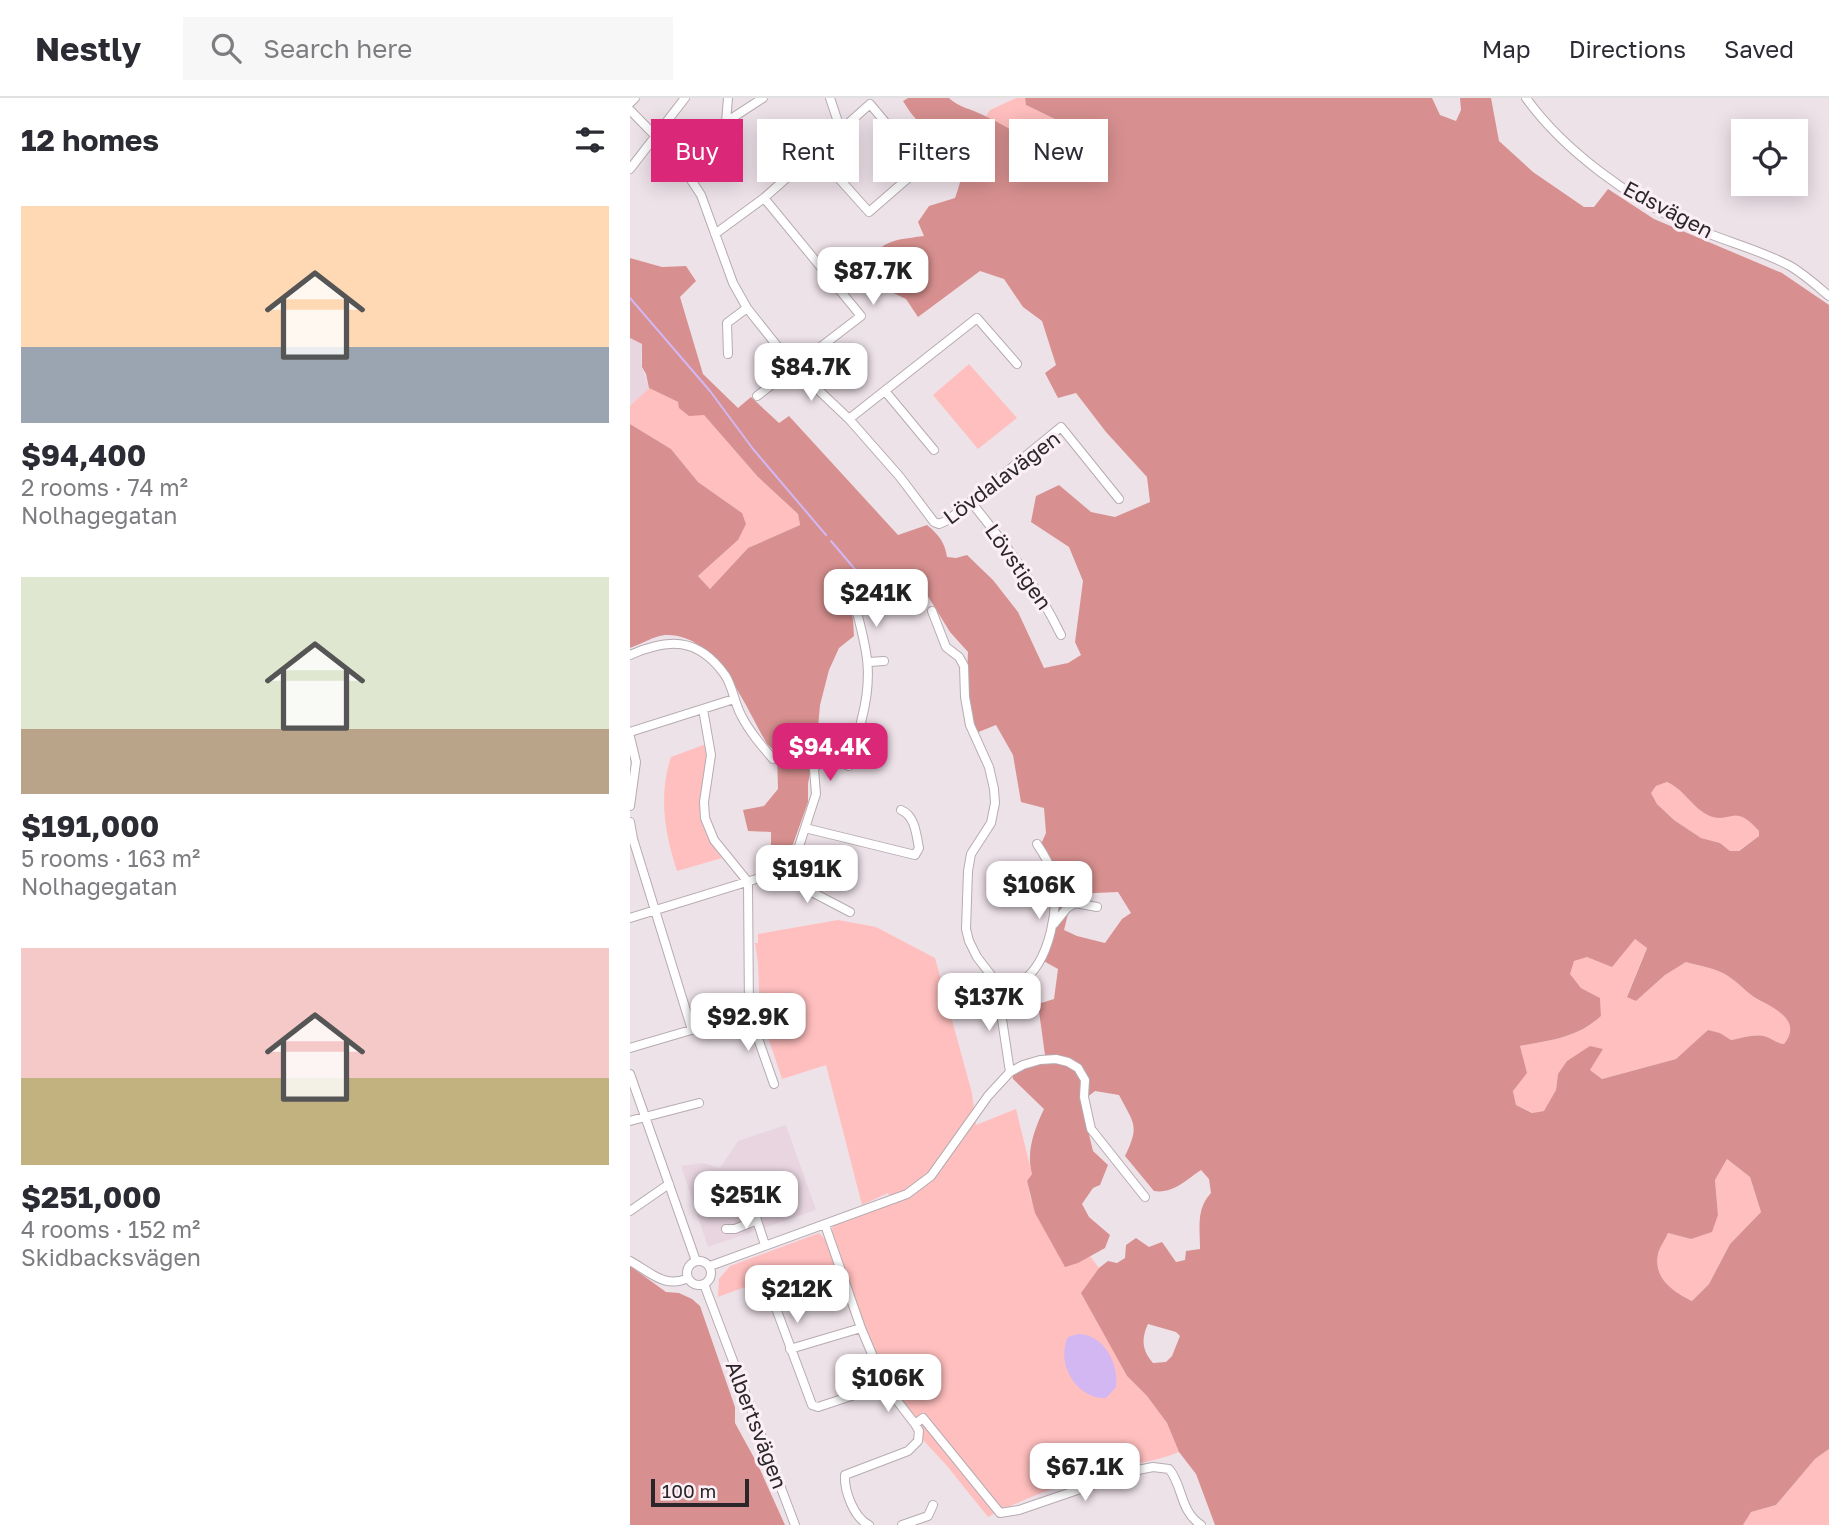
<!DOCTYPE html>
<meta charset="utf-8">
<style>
:root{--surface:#fff;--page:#f7f7f7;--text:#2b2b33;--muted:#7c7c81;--line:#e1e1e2;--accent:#db2777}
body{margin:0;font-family:"Golos Text",sans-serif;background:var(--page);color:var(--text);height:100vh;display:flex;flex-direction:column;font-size:26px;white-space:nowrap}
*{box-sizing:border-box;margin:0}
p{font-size:23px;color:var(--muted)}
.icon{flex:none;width:38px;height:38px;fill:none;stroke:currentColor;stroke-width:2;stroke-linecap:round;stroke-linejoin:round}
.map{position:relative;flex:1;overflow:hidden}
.side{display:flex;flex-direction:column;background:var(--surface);width:630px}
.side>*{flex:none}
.guide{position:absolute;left:21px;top:21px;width:665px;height:63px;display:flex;gap:14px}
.fabs{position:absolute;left:1101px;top:21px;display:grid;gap:14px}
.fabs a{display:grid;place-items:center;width:77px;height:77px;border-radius:0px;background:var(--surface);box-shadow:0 4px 18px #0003;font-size:35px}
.scale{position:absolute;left:21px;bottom:18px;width:98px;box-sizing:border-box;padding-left:7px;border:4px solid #2b2629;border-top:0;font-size:19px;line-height:24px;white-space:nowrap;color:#2b2629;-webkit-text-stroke:5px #fcf0f6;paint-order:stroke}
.price{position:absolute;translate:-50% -60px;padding:0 16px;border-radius:14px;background:#fff;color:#222;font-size:23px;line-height:46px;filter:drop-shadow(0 2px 4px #0008)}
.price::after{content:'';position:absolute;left:50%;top:42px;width:21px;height:16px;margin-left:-10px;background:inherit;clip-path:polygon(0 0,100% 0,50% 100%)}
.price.active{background:var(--accent);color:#fff}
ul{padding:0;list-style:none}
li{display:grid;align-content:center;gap:14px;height:371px;padding:0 21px}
li span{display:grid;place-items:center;height:217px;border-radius:0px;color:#555}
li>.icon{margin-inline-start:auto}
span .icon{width:126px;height:126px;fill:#fffc;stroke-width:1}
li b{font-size:30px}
h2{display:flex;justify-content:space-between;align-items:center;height:84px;padding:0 21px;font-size:30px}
.pill{padding:0 24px;border-radius:0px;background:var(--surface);box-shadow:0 4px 18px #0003;font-size:24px;line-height:63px}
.pill.active{background:var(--accent);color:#fff}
header{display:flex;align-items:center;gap:42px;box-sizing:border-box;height:98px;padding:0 35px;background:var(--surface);border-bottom:2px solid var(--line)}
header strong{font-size:33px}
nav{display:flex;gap:38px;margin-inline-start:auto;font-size:24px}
.search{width:490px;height:63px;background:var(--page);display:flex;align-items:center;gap:18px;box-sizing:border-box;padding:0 24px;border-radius:0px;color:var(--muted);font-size:26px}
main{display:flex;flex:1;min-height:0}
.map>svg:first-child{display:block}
.built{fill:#e8d5e0}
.green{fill:#ffbfbe}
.forest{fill:#d7908f;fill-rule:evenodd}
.water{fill:#d3b7f3}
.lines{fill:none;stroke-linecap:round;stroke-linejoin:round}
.stream{stroke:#d3b7f3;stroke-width:2}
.minor-casing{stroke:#b6abb1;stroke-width:10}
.minor{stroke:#fff;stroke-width:8}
.labels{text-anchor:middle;stroke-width:6;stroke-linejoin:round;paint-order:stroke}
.street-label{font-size:21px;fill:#2b2629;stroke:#fcf0f6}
</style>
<header>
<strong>Nestly</strong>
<div class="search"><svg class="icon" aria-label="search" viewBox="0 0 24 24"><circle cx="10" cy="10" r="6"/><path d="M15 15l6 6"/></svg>Search here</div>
<nav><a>Map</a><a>Directions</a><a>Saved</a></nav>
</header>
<main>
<section class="side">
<h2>12 homes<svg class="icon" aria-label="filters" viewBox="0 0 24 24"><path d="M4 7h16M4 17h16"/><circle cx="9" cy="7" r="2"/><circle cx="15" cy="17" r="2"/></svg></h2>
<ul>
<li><span style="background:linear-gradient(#ffd9b3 65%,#9aa5b1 0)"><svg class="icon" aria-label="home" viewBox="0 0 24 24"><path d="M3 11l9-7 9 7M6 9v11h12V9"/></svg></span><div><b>$94,400</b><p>2 rooms · 74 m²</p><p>Nolhagegatan</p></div></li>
<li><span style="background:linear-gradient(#dfe7d0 70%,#b9a48a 0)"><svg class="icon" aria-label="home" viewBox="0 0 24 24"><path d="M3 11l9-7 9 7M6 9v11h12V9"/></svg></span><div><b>$191,000</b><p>5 rooms · 163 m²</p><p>Nolhagegatan</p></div></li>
<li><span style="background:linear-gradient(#f6c9c9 60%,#c2b280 0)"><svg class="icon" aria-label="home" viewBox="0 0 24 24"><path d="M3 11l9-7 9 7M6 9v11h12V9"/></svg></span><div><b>$251,000</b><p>4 rooms · 152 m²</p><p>Skidbacksvägen</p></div></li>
</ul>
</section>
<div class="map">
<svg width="1199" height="1427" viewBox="0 0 1199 1427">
<rect width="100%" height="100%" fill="#eee2e9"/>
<path class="built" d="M0,240L12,246L11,265L19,290L0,308Z
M156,1027L186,1112L78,1149L51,1068L73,1065L90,1070L108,1043Z"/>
<path class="green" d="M386,0H395L396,7L462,39L468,48L464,57L449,66L432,61L356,18L360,12Z
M339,266L387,320L348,351L303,297Z
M19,290L74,317L128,379L168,416L170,427L118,450L80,491L68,478L108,442L112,415L68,384L41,351L0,326V308Z
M76,646C80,698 53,711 92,760L47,773C35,736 28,698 41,659Z
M1037,684L1045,688L1072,713L1107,716L1118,721L1129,733V738L1108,753H1100L1090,745L1071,740L1044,722L1027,706L1021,695L1026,688Z
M208,822L246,829L305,860L342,995L346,1027L386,1011L402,1076L397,1083L401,1102L448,1165L460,1158L469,1170L452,1196L497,1278L517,1298L537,1325L549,1354C530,1362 512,1364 492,1369C447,1382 399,1397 358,1419L317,1368L293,1342L292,1330L279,1315L258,1281L242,1249L202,1132L203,1127L262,1106L258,1095L232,1107L196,967L152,981L130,915L128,865L125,845H128V836Z
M1005,841L1017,849L997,898L1006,903L1035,877L1056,864C1069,868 1086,870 1098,878C1108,883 1115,893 1124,899C1141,909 1174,921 1154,946C1147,945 1144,942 1137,939C1126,935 1112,940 1101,942L1090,935L1078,933L1046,961L972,981L960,972L928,976L926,992L915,1013L903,1015L886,1007L883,993L896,975L890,948C921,942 947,940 971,918L970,900L951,890L939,876L944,863Z
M1097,1061L1120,1079L1131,1114L1100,1146L1079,1186L1062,1203C1044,1194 1023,1181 1028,1156C1029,1149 1035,1142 1038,1135L1061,1141L1088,1117L1085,1082Z
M189,1135C204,1148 209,1177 216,1196L178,1208L163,1167L129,1176L131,1183L88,1199L89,1181L100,1168Z
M1199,1351V1427H1113L1120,1414L1146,1407L1185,1361Z"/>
<path class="forest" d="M278,0H319C328,9 341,11 353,17C386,32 414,55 449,66L464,57L468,48L462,39L396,7L395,0H802L810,17L826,23L831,12L830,0H861L869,43L903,74L954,109H964L978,91L1024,121L1152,175L1199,207V1351L1185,1361L1146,1407L1121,1414L1113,1427H585L566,1376L549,1354L537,1325L517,1298L497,1278L451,1195L469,1170L478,1163L487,1165L495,1160L496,1147L506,1140L519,1149L532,1144L546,1164L555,1162L556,1153L570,1151C570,1129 566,1111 581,1095L579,1081L571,1072C556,1082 543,1096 524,1093L495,1058C510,1027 504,1026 489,997L465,993L451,1004L463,1053L478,1067L470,1087L463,1090L452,1106L459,1119L480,1137L475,1150L448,1165L435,1169L405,1115L397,1083L402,1076C396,1054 404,1032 414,1011L383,981L381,969L415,957L408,906L424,901L428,871L410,861L428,789L411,746L416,735L414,710L391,704L383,657L366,627L346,635L336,601L338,554L320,534L294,492L277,491L269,498L263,513L255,500L231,494L219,504L223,522L224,538L209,550L199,572L190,607L188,630L190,647L182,664L178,686V704L156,766H150L141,760V734L118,733L113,712L134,708L148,691L147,655L137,646C116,609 86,534 35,537C24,538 11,546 0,550V326L41,351L68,384L112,415L116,426L108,442L68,478L80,491L118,450L170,427L168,416L128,379L74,317L59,318L49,310L48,304L19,290L16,276L12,269V246L0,240V160L32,169L56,168L66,183L50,199L73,276L108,310L121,299L149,325L159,318L268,437L297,427C308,436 315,444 317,459L326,460L337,457L363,482L388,514L414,570L438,565L451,557L445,544L453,483L439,449L401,424L406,398L429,387L461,414L485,419L520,404L517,379L476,334L446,295L428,300L415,275L426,267L412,223L393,209L374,181L350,173L288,219L276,201L253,190L238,171C248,141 266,142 294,138L288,124L299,108L325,100C332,81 339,57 320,42C310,34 296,30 286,21C281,16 277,9 273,3ZM1037,684C1054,691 1063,711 1080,718C1102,726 1103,704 1129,733V738L1109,753H1100L1090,745L1071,740L1044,722L1027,706L1021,695L1026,688ZM488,794L501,815L492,821L475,845L447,838L434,832L443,796ZM1005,841L1017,850L997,899L1006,903L1035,877L1056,864C1069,868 1086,870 1098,878C1108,884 1115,893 1124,899C1141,909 1174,921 1154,946C1147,945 1144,942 1137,939C1126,935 1112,940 1101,942L1090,935L1078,932L1046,961L972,981L960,972L973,951L960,948L937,963L928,976L926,992L914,1013L902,1015L886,1007L883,993L897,975L890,948C921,942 947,940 971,918L970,900L951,890L940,876L944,863L957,859L982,869ZM1097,1061L1120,1079L1131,1114L1100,1146L1079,1186L1062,1203C1044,1194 1023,1181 1028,1156C1029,1150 1035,1142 1038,1135L1061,1141L1082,1134L1088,1117L1085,1082ZM518,1226L546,1234L550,1238L542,1258L536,1264L523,1265C512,1253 511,1241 518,1226Z
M0,1168L36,1194L49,1195L62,1201L70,1208L105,1309V1325L128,1367L155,1427H0Z"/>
<path class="water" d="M448,1236C474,1236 489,1266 486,1289L476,1300C447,1302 425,1265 438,1239Z"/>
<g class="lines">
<path class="stream" d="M0,200L80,293L123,351L196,437
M201,443L251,502"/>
<defs>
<path id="minor" d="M200,0L211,33
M896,0C934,53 1001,101 1060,128C1093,143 1129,151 1160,168C1174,176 1187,188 1199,198
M0,5L5,0
M0,12L46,59L71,97L103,185L117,210L163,268L219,321L270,379L304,424L309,426L318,422L431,329L489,401
M96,24L98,0
M0,71L55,0
M54,71L96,24L133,0
M85,136L134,100L240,6L292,68L239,114L187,56
M98,256L97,225L117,210
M255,293L304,352
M127,298L231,218L134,100
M219,321L347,220L387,266
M341,404C378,450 405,484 431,537
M302,513L316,549L329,559L334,568L335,599L340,627L359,669L364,691L365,705L361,725L341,756L338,773L336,831L339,843L347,859L370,889V908L380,974
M0,557C38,540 68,539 95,577C103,589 104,604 111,617C119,633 131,647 143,661
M239,564L254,563
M73,611L81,657L74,704L75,720L84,742L118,784L119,915L144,986
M0,634L104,601
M0,639L6,664L0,708
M203,662L219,668L224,652L222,647
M0,724L3,741L62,932
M175,730L285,757L289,750C286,735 285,718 271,712
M220,814L174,790L162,770L186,696L184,671C191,658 209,662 220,650C227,642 230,631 232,620C244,574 236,548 224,503
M0,820L162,770
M424,826L437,810L445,805L467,809
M370,889C377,888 385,888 391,884C420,865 431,806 422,775C419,764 413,755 407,746
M0,950L119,915
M0,976L66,1163
M0,1023L69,1005
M123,1110L135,1147
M0,1113L39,1086
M195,1127L231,1230L255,1287L285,1326L289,1333L288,1343L278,1353L215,1377C214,1393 224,1420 239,1427
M96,1131H105L127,1122
M57 1175a12 12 0 1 1 24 0a12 12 0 1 1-24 0Z
M0,1163C20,1174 35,1191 58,1180
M80,1168L277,1096L301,1078L358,998L380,974L393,967L410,962L426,961L438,964L448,970L455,982L454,999L461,1031L515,1099
M74,1186L165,1427
M147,1213L182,1307L188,1309L255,1287
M160,1251L231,1230
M285,1326L293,1320L370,1415L389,1412L503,1373L523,1369L539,1371C553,1387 549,1412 571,1427
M272,1427L298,1418L303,1407"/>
</defs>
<use href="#minor" class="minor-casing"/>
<use href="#minor" class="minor"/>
</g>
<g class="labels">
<g class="street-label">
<text transform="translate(1038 112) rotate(28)" y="7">Edsvägen</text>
<text transform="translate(372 380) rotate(-37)" y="7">Lövdalavägen</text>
<text transform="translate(388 469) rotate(55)" y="7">Lövstigen</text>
<text transform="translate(126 1327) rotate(69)" y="7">Albertsvägen</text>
</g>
</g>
</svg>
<div class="fabs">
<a><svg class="icon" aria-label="locate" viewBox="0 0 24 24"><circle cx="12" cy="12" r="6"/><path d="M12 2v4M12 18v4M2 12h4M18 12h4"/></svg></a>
</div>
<div class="scale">100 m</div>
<b class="price" style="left:243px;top:209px">$87.7K</b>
<b class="price" style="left:181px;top:305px">$84.7K</b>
<b class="price" style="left:246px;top:531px">$241K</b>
<b class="price active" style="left:200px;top:685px">$94.4K</b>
<b class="price" style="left:177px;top:807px">$191K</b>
<b class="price" style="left:409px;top:823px">$106K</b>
<b class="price" style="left:359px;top:935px">$137K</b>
<b class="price" style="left:118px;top:955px">$92.9K</b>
<b class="price" style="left:116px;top:1133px">$251K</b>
<b class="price" style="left:167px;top:1227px">$212K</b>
<b class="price" style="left:258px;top:1316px">$106K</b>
<b class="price" style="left:455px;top:1405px">$67.1K</b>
<div class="guide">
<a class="pill active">Buy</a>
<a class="pill">Rent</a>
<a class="pill">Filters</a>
<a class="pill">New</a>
</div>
</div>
</main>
